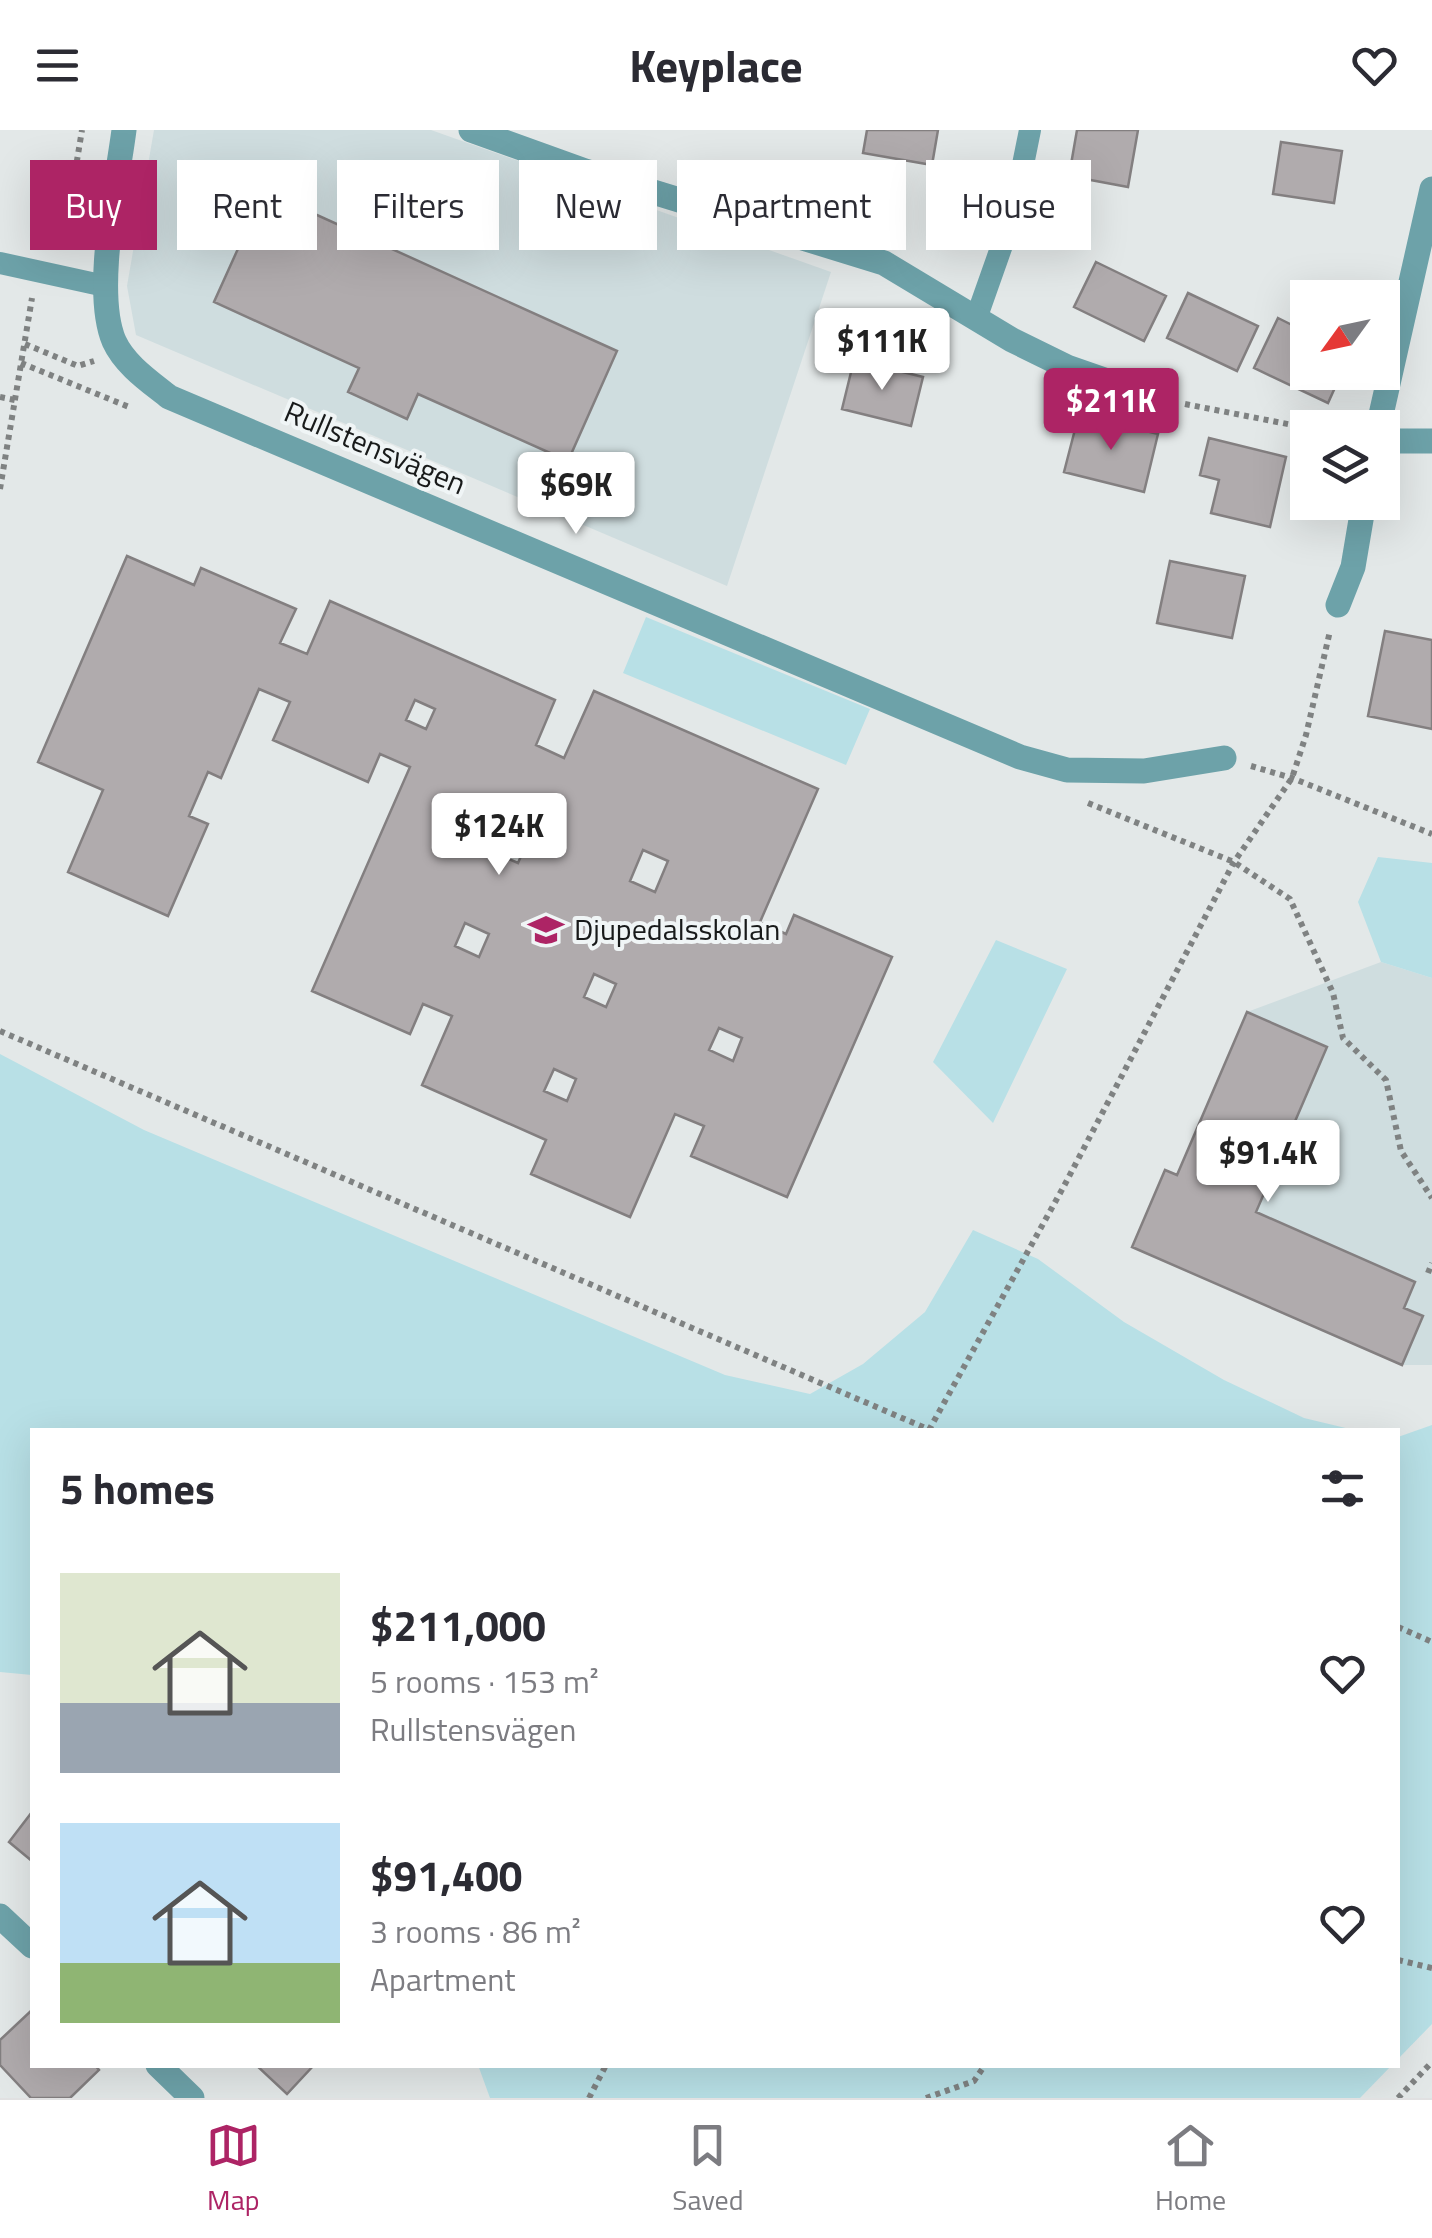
<!DOCTYPE html>
<meta charset="utf-8">
<style>
:root{--surface:#fff;--page:#f7f7f7;--text:#2b2b33;--muted:#7c7c81;--line:#e1e1e2;--accent:#ad2465}
body{margin:0;font-family:"Titillium Web",sans-serif;background:var(--page);color:var(--text);height:100vh;display:flex;flex-direction:column;font-size:38px;white-space:nowrap}
*{box-sizing:border-box;margin:0}
p{font-size:32px;color:var(--muted)}
.icon{flex:none;width:55px;height:55px;fill:none;stroke:currentColor;stroke-width:2;stroke-linecap:round;stroke-linejoin:round}
.map{position:relative;flex:1;overflow:hidden}
.drawer{position:absolute;left:30px;top:1298px;width:1370px;height:640px;display:flex;flex-direction:column;background:var(--surface);border-radius:0px;box-shadow:0 10px 40px #0002}
.drawer>*{flex:none}
.guide{position:absolute;left:30px;top:30px;width:1372px;height:90px;display:flex;gap:20px}
.needle{width:65px;rotate:237deg}
.fabs{position:absolute;left:1290px;top:150px;display:grid;gap:20px}
.fabs a{display:grid;place-items:center;width:110px;height:110px;border-radius:0px;background:var(--surface);box-shadow:0 10px 40px #0002;font-size:50px}
.price{position:absolute;translate:-50% -85px;padding:0 22px;border-radius:10px;background:#fff;color:#222;font-size:32px;line-height:65px;filter:drop-shadow(0 2px 5px #0008)}
.price::after{content:'';position:absolute;left:50%;top:60px;width:30px;height:22px;margin-left:-15px;background:inherit;clip-path:polygon(0 0,100% 0,50% 100%)}
.price.selected{background:var(--accent);color:#fff}
ul{padding:0;list-style:none}
li{display:flex;align-items:center;gap:30px;height:250px;padding:0 30px}
li span{display:grid;place-items:center;flex:none;width:280px;height:200px;border-radius:0px;color:#555}
li>.icon{margin-inline-start:auto}
span .icon{width:120px;height:120px;fill:#fffc;stroke-width:1}
li b{font-size:42px}
h2{display:flex;justify-content:space-between;align-items:center;height:120px;padding:0 30px;font-size:42px}
.chip{padding:0 35px;border-radius:0px;background:var(--surface);box-shadow:0 10px 40px #0002;font-size:35px;line-height:90px}
.chip.selected{background:var(--accent);color:#fff}
header{display:flex;justify-content:space-between;align-items:center;height:130px;padding:0 30px;background:var(--surface);font-size:45px;font-weight:700}
.dock{display:flex;justify-content:space-around;align-items:center;height:140px;border-top:2px solid var(--line);background:var(--surface);font-size:28px;color:var(--muted)}
.dock a{display:grid;justify-items:center;gap:5px}
.dock .selected{color:var(--accent)}
.map>svg:first-child{display:block}
.built{fill:#cfdddf}
.green{fill:#b8e0e6}
.building{fill:#b0abad;stroke:#837f80;stroke-width:2.5;fill-rule:evenodd}
.lines{fill:none;stroke-linecap:round;stroke-linejoin:round}
.path{stroke:#7f8282;stroke-width:6;stroke-dasharray:5 5;stroke-linecap:butt}
.lane{stroke:#6da2a9;stroke-width:22}
.street{stroke:#6da2a9;stroke-width:25}
.labels{text-anchor:middle;stroke-width:8;stroke-linejoin:round;paint-order:stroke}
.street-label{font-size:30px;fill:#181a1a;stroke:#f0f5f6}
.poi-label{font-size:30px;fill:#181a1a;stroke:#f0f5f6;text-anchor:start}
</style>
<header><svg class="icon" aria-label="menu" viewBox="0 0 24 24"><path d="M4 6h16M4 12h16M4 18h16"/></svg>Keyplace<svg class="icon" aria-label="heart" viewBox="0 0 24 24"><path d="M12 20l-8-8c-3-5 5-10 8-4 3-6 11-1 8 4z"/></svg></header>
<div class="map">
<svg width="1432" height="1968" viewBox="0 0 1432 1968">
<rect width="100%" height="100%" fill="#e3e8e8"/>
<path class="built" d="M154,0H431L831,142L727,456L136,205L127,156Z
M1381,832L1432,848V1235H1402L1132,1117L1165,1040L1177,1044L1247,882Z"/>
<path class="green" d="M646,487L870,579L846,635L623,543Z
M1378,727L1432,733V848L1381,832L1358,772Z
M996,810L1067,839L993,993L933,932Z
M0,924L144,1000L725,1245L810,1264L863,1234L925,1182L973,1100L1038,1129L1124,1192L1224,1250L1304,1288L1354,1300H32V1545L0,1542Z
M1432,1295V1894L1398,1929V1307Z
M478,1935H1392L1360,1968H490Z"/>
<path class="building" d="M867,0H938L932,35L863,23Z
M1077,0H1138L1128,57L1069,46Z
M1281,12L1342,21L1334,73L1273,64Z
M264,61L617,221L568,331L418,264L407,289L348,262L359,238L214,172Z
M1096,132L1166,166L1144,211L1074,177Z
M1188,163L1258,196L1237,241L1167,208Z
M1278,188L1308,203V242H1342L1328,273L1254,238Z
M854,230L923,247L911,296L842,279Z
M1079,284L1158,304L1144,362L1064,342Z
M1209,308L1286,327L1270,397L1211,383L1219,350L1200,345Z
M127,426L194,455L201,438L296,479L280,513L307,524L330,471L555,570L536,615L564,628L594,561L818,659L760,792L786,804L794,785L892,827L787,1067L691,1026L704,996L675,984L630,1087L531,1044L546,1010L422,955L452,886L423,874L410,904L312,861L410,637L380,624L368,652L273,610L290,572L259,559L221,648L208,642L189,686L208,694L168,786L68,742L103,660L38,632ZM415,570L435,579L426,599L406,590ZM503,699L528,710L518,733L493,722ZM643,720L668,731L655,762L630,751ZM465,793L489,804L479,827L455,816ZM594,844L616,854L606,877L584,867ZM719,898L742,908L733,931L709,920ZM554,939L576,949L567,971L544,961Z
M1170,431L1245,446L1232,508L1157,493Z
M1385,501L1432,510V599L1368,586Z
M1247,882L1327,917L1256,1082L1415,1152L1404,1178L1423,1186L1402,1235L1132,1117L1165,1040L1177,1045Z
M32,1682V1731L9,1712Z
M32,1880V1935H95L99,1940L70,1968H31L0,1935V1910Z
M256,1935H314L287,1964Z"/>
<g class="lines">
<path class="path" d="M45,113L68,85L82,0
M25,214L78,236L94,231
M21,233L129,277
M0,267L15,270
M1185,274L1308,298
M0,359L32,168
M1251,636L1292,648L1432,704
M1088,673L1234,732L1290,769L1333,863L1343,908L1386,950L1401,1021L1432,1068
M0,901L930,1300
M1428,1143L1432,1133
M929,1300L1064,1056L1234,732L1292,648L1306,605L1330,501
M1398,1497L1432,1512
M1398,1830L1432,1838
M589,1968L606,1935
M926,1968L974,1951L985,1935
M1398,1968L1432,1932"/>
<path class="lane" d="M0,133L105,156
M977,186L1013,84L1030,0"/>
<path class="street" d="M124,0C117,55 93,161 114,211C125,235 149,251 169,267L1020,627L1067,640L1144,641L1224,628
M471,0L585,41L884,133L1012,210L1067,237L1159,269
M1378,298L1432,59
M1382,311H1432
M1338,475L1353,437L1364,372
M0,1786L32,1816
M158,1935L192,1968"/>
</g>
<defs>
<symbol id="school-bare" viewBox="-9 -9 18 18"><path d="M0-5L7-2L0 1L-7-2ZM-4 1L0 2.5L4 1V4Q0 6-4 4Z" fill="#ad2465" stroke="#f0f5f6" stroke-width="2.5" paint-order="stroke"/></symbol>
</defs>
<g fill-rule="evenodd">
<use href="#school-bare" x="521" y="775" width="50" height="50"/>
</g>
<g class="labels">
<g class="street-label">
<text transform="translate(375 318) rotate(23)" y="10">Rullstensvägen</text>
</g>
<g class="poi-label">
<text x="574" y="810">Djupedalsskolan</text>
</g>
</g>
</svg>
<div class="fabs">
<a><svg class="needle" viewBox="-14 -14 28 28"><path d="M0-13l5 13h-10z" fill="#e53935"/><path d="M0 13l5-13h-10z" fill="#7c7c81"/></svg></a>
<a><svg class="icon" aria-label="layers" viewBox="0 0 24 24"><path d="M12 4l9 5-9 5-9-5zM3 14l9 5 9-5"/></svg></a>
</div>
<b class="price" style="left:882px;top:263px">$111K</b>
<b class="price selected" style="left:1111px;top:323px">$211K</b>
<b class="price" style="left:576px;top:407px">$69K</b>
<b class="price" style="left:499px;top:748px">$124K</b>
<b class="price" style="left:1268px;top:1075px">$91.4K</b>
<div class="guide">
<a class="chip selected">Buy</a>
<a class="chip">Rent</a>
<a class="chip">Filters</a>
<a class="chip">New</a>
<a class="chip">Apartment</a>
<a class="chip">House</a>
</div>
<section class="drawer">
<h2>5 homes<svg class="icon" aria-label="filters" viewBox="0 0 24 24"><path d="M4 7h16M4 17h16"/><circle cx="9" cy="7" r="2"/><circle cx="15" cy="17" r="2"/></svg></h2>
<ul>
<li><span style="background:linear-gradient(#dfe7d0 65%,#9aa5b1 0)"><svg class="icon" aria-label="home" viewBox="0 0 24 24"><path d="M3 11l9-7 9 7M6 9v11h12V9"/></svg></span><div><b>$211,000</b><p>5 rooms · 153 m²</p><p>Rullstensvägen</p></div><svg class="icon" aria-label="heart" viewBox="0 0 24 24"><path d="M12 20l-8-8c-3-5 5-10 8-4 3-6 11-1 8 4z"/></svg></li>
<li><span style="background:linear-gradient(#bfe0f5 70%,#8fb573 0)"><svg class="icon" aria-label="home" viewBox="0 0 24 24"><path d="M3 11l9-7 9 7M6 9v11h12V9"/></svg></span><div><b>$91,400</b><p>3 rooms · 86 m²</p><p>Apartment</p></div><svg class="icon" aria-label="heart" viewBox="0 0 24 24"><path d="M12 20l-8-8c-3-5 5-10 8-4 3-6 11-1 8 4z"/></svg></li>
</ul>
</section>
</div>
<nav class="dock">
<a class="selected"><svg class="icon" aria-label="map" viewBox="0 0 24 24"><path d="M3 6l6-2 6 2 6-2v14l-6 2-6-2-6 2zM9 4v14M15 6v14"/></svg>Map</a>
<a><svg class="icon" aria-label="saved" viewBox="0 0 24 24"><path d="M7 4h10v16l-5-4-5 4z"/></svg>Saved</a>
<a><svg class="icon" aria-label="home" viewBox="0 0 24 24"><path d="M3 11l9-7 9 7M6 9v11h12V9"/></svg>Home</a>
</nav>
